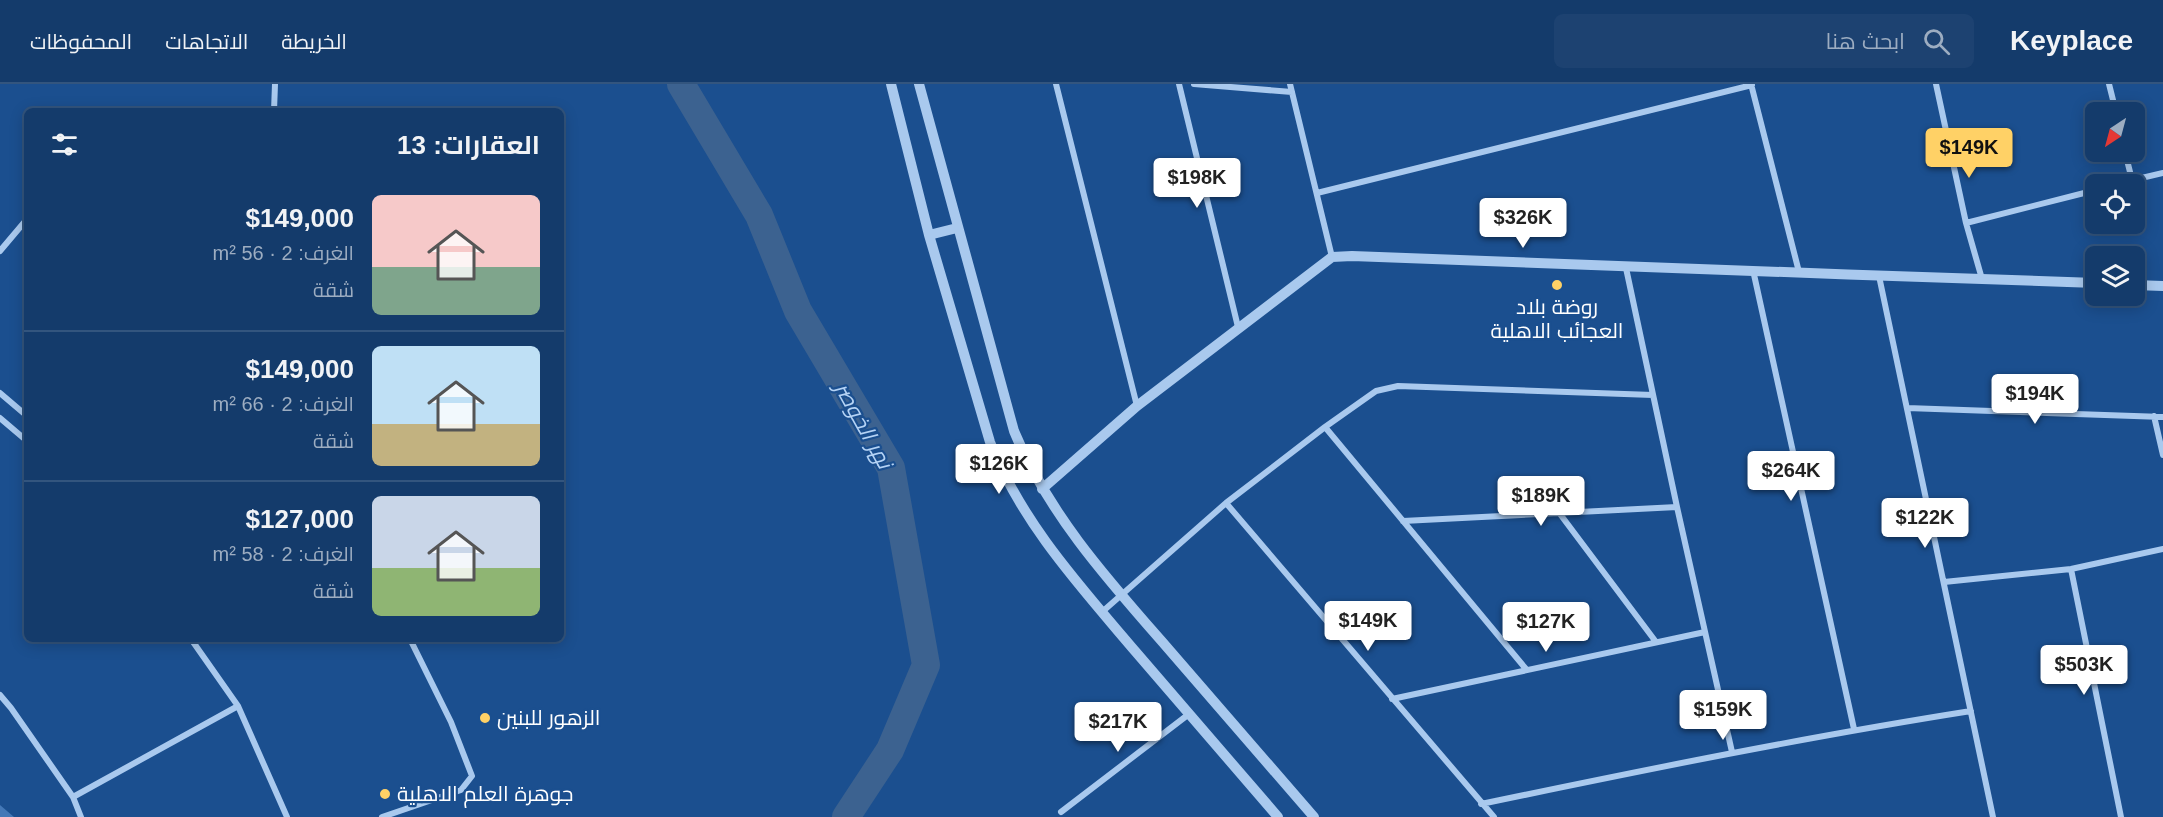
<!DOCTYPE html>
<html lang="ar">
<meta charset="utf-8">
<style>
:root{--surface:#143b6b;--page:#1d4271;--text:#f1f3f6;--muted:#9dadc1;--line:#33557e;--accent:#ffd166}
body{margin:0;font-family:Helvetica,Cairo,sans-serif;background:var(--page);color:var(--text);direction:rtl;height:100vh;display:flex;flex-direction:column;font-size:22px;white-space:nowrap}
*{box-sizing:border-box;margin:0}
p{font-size:20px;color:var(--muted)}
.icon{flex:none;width:33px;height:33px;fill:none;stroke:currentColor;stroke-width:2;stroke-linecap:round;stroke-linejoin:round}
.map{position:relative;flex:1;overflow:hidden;direction:ltr}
.details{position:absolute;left:24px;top:24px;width:540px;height:534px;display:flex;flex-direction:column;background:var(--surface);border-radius:9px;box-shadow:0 3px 15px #0003,0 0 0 2px var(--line);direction:rtl}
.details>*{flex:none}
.needle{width:39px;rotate:216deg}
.tools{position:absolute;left:2085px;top:18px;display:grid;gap:12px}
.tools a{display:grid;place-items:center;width:60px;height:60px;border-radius:9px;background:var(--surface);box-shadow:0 3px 15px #0003,0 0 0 2px var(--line);font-size:30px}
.price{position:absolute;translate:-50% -51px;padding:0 14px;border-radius:6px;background:#fff;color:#222;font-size:20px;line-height:39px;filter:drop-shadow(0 2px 3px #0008)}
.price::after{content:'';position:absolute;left:50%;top:36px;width:18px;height:14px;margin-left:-9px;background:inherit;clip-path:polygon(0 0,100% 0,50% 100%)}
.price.current{background:var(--accent);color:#111}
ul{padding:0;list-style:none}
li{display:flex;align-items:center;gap:18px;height:150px;padding:0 24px}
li+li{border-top:2px solid var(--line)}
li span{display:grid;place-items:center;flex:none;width:168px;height:120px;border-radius:9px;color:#555}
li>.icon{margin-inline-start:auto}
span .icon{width:72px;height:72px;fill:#fffc;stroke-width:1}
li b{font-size:26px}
h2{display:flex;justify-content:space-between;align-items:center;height:72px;padding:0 24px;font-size:26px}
header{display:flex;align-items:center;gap:36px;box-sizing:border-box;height:84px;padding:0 30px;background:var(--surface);border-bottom:2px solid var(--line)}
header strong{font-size:28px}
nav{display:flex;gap:33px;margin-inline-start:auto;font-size:21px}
.search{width:420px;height:54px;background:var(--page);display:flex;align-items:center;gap:15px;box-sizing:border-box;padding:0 21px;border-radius:9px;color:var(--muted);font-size:22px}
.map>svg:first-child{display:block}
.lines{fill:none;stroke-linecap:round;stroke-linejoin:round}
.river{stroke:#3c6290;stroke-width:28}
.building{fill:#4478b7}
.minor{stroke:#a9c9ee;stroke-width:6}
.tertiary{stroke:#a9c9ee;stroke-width:10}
.poi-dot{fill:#ffd166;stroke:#1b4f8f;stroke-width:2}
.labels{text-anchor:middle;stroke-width:4.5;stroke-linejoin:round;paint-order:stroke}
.poi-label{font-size:21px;fill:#fff;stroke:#1b4f8f;text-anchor:start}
.water-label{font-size:22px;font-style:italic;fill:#b5d3f5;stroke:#1b4f8f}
</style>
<header>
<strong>Keyplace</strong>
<div class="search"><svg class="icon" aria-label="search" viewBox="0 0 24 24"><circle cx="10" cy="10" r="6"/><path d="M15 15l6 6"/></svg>ابحث هنا</div>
<nav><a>الخريطة</a><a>الاتجاهات</a><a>المحفوظات</a></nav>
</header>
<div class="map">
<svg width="2163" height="733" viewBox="0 0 2163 733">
<rect width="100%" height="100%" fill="#1b4f8f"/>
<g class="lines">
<path class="river" d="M681,0L759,131L798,227L891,384L926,581L890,666L846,733"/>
</g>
<path class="building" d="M0,721L14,733H0Z"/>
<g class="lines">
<path class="minor" d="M1056,0L1137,322
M1179,0L1238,243
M1194,0L1292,8
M1290,0L1332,173
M1751,0L1799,188
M1936,0L1966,139L1982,195
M2109,0L2116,28
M274,27L275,0
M2125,68L2132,96
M2116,100L2163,89
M1317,109L1752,1
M1966,139L2096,106
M0,167L27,135
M1626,184L1677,423L1732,668
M1753,186L1854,645
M1879,192L1993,733
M0,309L27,332
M1907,324L2163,333
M2154,332L2163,371
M0,334L27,357
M1325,343L1526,585
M1226,419L1494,733
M1560,430L1656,558
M1403,437L1677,423
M2071,485L2121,733
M1944,498L2071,485L2163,465
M1102,528L1226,419L1325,343L1376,307L1398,302L1653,311
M191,555L238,622L287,733
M0,611L11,624L73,713L81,733
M1392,615L1705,548
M73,713L238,622
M1481,720C1644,686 1806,653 1971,627
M1061,728L1189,630
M382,733L461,706L472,692L451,638L410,555"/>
<path class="tertiary" d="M891,0L929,151L990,358C1021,438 1080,502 1135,567C1183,622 1230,678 1278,733
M919,0L1014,347C1048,429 1107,495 1165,561C1215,619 1265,676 1314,733
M929,151L957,144
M2134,201L2163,202
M1042,405L1137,322L1332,173L1352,172C1600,183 1848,190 2096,199"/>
</g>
<g class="poi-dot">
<circle cx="1557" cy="201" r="6"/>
<circle cx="485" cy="634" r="6"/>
<circle cx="385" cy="710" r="6"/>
</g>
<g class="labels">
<g class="poi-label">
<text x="1557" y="230" text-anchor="middle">روضة بلاد<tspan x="1557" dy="24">العجائب الاهلية</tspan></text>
<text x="497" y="641">الزهور للبنين</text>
<text x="397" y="717">جوهرة العلم الاهلية</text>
</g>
<g class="water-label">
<text transform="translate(864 341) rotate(61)" y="8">نهر الخوصر</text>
</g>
</g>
</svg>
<div class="tools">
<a><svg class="needle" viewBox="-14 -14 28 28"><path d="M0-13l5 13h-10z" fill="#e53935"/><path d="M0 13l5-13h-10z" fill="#9dadc1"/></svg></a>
<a><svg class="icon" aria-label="locate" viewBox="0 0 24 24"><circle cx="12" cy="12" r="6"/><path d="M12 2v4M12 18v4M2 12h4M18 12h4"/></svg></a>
<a><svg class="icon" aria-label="layers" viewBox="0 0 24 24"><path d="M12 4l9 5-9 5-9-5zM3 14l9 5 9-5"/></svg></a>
</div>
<b class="price current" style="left:1969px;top:95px">$149K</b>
<b class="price" style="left:1197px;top:125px">$198K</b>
<b class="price" style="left:1523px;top:165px">$326K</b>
<b class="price" style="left:2035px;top:341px">$194K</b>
<b class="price" style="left:999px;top:411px">$126K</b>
<b class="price" style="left:1791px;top:418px">$264K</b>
<b class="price" style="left:1541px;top:443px">$189K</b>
<b class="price" style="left:1925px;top:465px">$122K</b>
<b class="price" style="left:1368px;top:568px">$149K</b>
<b class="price" style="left:1546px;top:569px">$127K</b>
<b class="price" style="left:2084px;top:612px">$503K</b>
<b class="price" style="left:1723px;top:657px">$159K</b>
<b class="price" style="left:1118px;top:669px">$217K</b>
<section class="details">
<h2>العقارات: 13<svg class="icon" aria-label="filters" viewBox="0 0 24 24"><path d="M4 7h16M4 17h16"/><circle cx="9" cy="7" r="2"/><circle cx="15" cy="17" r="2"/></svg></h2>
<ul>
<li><span style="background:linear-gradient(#f6c9c9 60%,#7fa58c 0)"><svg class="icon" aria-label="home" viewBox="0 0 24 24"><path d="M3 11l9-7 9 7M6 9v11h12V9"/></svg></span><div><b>$149,000</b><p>الغرف: 2 · 56 m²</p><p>شقة</p></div></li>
<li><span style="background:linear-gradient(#bfe0f5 65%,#c2b280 0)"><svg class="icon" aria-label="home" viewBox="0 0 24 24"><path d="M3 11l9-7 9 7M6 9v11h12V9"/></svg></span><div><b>$149,000</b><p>الغرف: 2 · 66 m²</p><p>شقة</p></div></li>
<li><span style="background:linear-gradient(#c9d6e8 60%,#8fb573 0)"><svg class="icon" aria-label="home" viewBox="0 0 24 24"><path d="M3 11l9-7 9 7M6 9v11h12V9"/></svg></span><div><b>$127,000</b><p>الغرف: 2 · 58 m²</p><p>شقة</p></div></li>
</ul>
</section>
</div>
